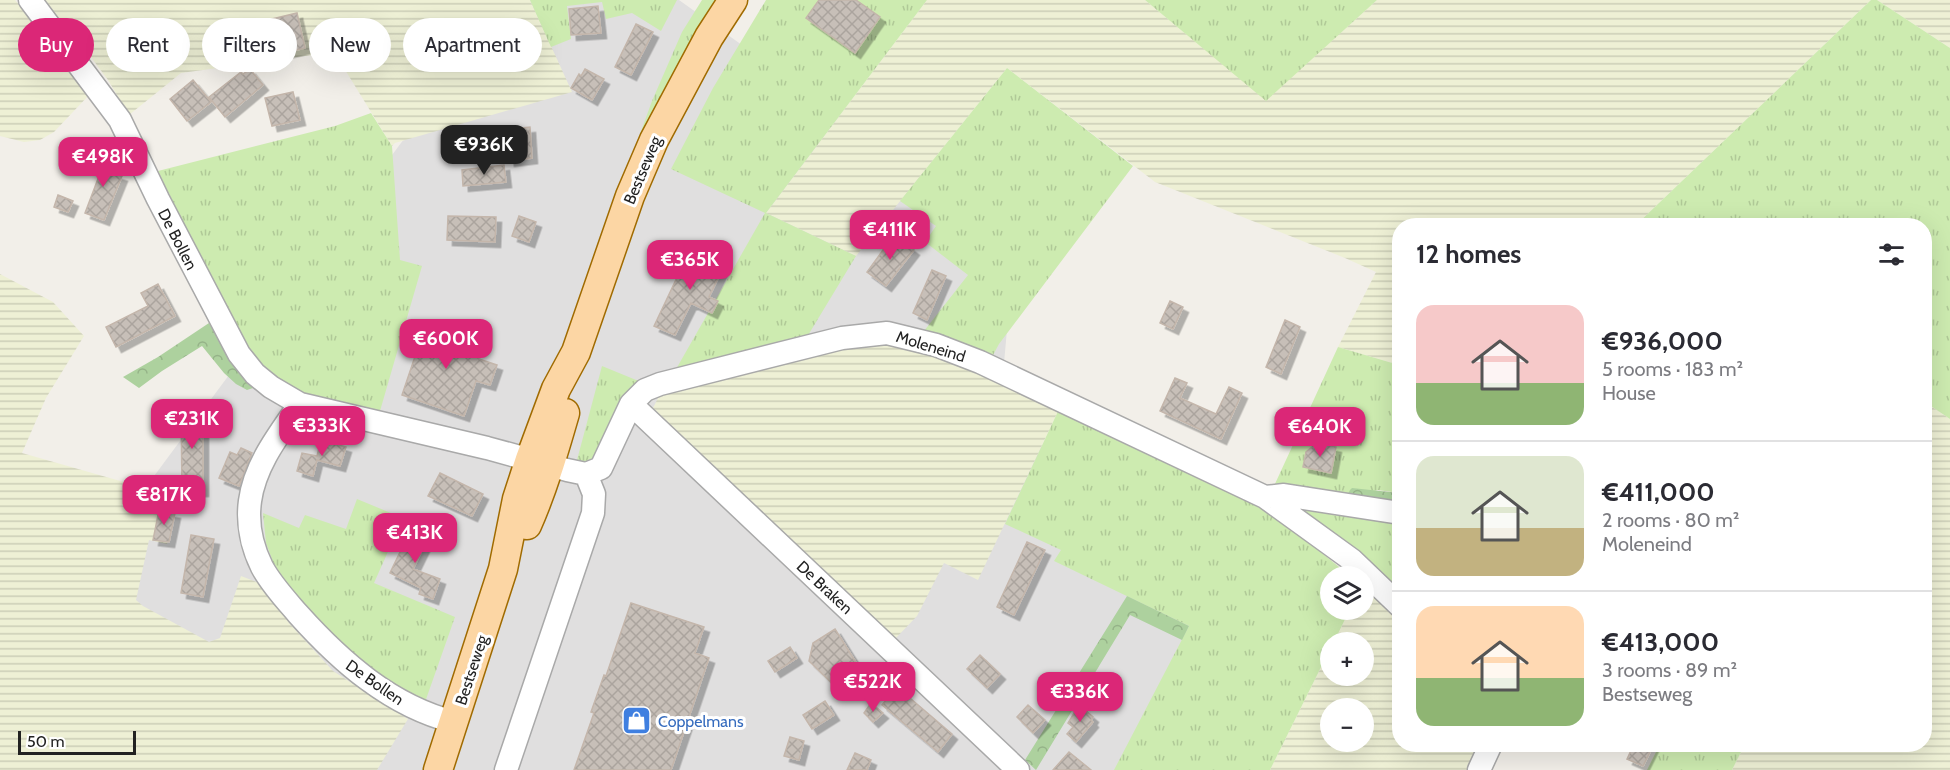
<!DOCTYPE html>
<meta charset="utf-8">
<style>
:root{--surface:#fff;--page:#f2f2f3;--text:#2b2b33;--muted:#7c7c81;--line:#e1e1e2;--accent:#db2777}
body{margin:0;font-family:Cabin,sans-serif;background:var(--page);color:var(--text);height:100vh;display:flex;flex-direction:column;font-size:22px;white-space:nowrap}
*{box-sizing:border-box;margin:0}
p{font-size:20px;color:var(--muted)}
.icon{flex:none;width:33px;height:33px;fill:none;stroke:currentColor;stroke-width:2;stroke-linecap:round;stroke-linejoin:round}
.map{position:relative;flex:1;overflow:hidden}
.side{position:absolute;left:1392px;top:218px;width:540px;height:534px;display:flex;flex-direction:column;background:var(--surface);border-radius:24px;box-shadow:0 6px 24px #0002}
.side>*{flex:none}
.hud{position:absolute;left:18px;top:18px;width:570px;height:54px;display:flex;gap:12px}
.buttons{position:absolute;left:1320px;top:566px;display:grid;gap:12px}
.buttons a{display:grid;place-items:center;width:54px;height:54px;border-radius:50%;background:var(--surface);box-shadow:0 6px 24px #0002;font-size:30px}
.scale{position:absolute;left:18px;bottom:15px;width:118px;box-sizing:border-box;padding-left:6px;border:3px solid #222;border-top:0;font-size:16px;line-height:21px;white-space:nowrap;color:#222;-webkit-text-stroke:4px #fff;paint-order:stroke}
.price{position:absolute;translate:-50% -51px;padding:0 14px;border-radius:12px;background:var(--accent);color:#fff;font-size:20px;line-height:39px;filter:drop-shadow(0 2px 3px #0008)}
.price::after{content:'';position:absolute;left:50%;top:36px;width:18px;height:14px;margin-left:-9px;background:inherit;clip-path:polygon(0 0,100% 0,50% 100%)}
.price.on{background:#222;color:#fff}
ul{padding:0;list-style:none}
li{display:flex;align-items:center;gap:18px;height:150px;padding:0 24px}
li+li{border-top:2px solid var(--line)}
li span{display:grid;place-items:center;flex:none;width:168px;height:120px;border-radius:18px;color:#555}
li>.icon{margin-inline-start:auto}
span .icon{width:72px;height:72px;fill:#fffc;stroke-width:1}
li b{font-size:26px}
h2{display:flex;justify-content:space-between;align-items:center;height:72px;padding:0 24px;font-size:26px}
.chip{padding:0 21px;border-radius:27px;background:var(--surface);box-shadow:0 6px 24px #0002;font-size:21px;line-height:54px}
.chip.on{background:var(--accent);color:#fff}
.map>svg:first-child{display:block}
.residential{fill:#e0dfdf}
.farmland{fill:url(#farmland-rules);fill-rule:evenodd}
.grass{fill:url(#grass-tufts)}
.forest{fill:url(#forest-crowns)}
.building{fill:url(#building-cross-hatch);stroke:#c4b6ab;stroke-width:1.5;filter:url(#shadow)}
.lines{fill:none;stroke-linecap:round;stroke-linejoin:round}
.minor-casing{stroke:#a9a9a9;stroke-width:25}
.major-casing{stroke:#a06b00;stroke-width:31}
.minor{stroke:#fff;stroke-width:22}
.major{stroke:#fcd6a4;stroke-width:28}
.labels{text-anchor:middle;stroke-width:6;stroke-linejoin:round;paint-order:stroke}
.street-label{font-size:16px;fill:#222;stroke:#fff}
.shop-label{font-size:16px;fill:#366cbe;stroke:#fff;text-anchor:start}
</style>
<div class="map">
<svg width="1950" height="770" viewBox="0 0 1950 770">
<defs>
<pattern id="farmland-rules" width="6" height="5" patternUnits="userSpaceOnUse" patternTransform="scale(1.5)"><rect width="6" height="5" fill="#eef0d5"/><path d="M0 2.5h6" fill="none" stroke="#ccceb7"/></pattern>
<pattern id="grass-tufts" width="24" height="20" patternUnits="userSpaceOnUse" patternTransform="scale(1.5)"><rect width="24" height="20" fill="#cdebb0"/><path d="M3 7l-1-3M5 7V3M7 7l1-3M15 17l-1-3M17 17v-4M19 17l1-3" fill="none" stroke="#b0c997"/></pattern>
<pattern id="forest-crowns" width="20" height="18" patternUnits="userSpaceOnUse" patternTransform="scale(1.5)"><rect width="20" height="18" fill="#add19e"/><path d="M2 6a3 3 0 1 1 6 0M12 15a3 3 0 1 1 6 0" fill="none" stroke="#95b388"/></pattern>
<pattern id="building-cross-hatch" width="8" height="8" patternUnits="userSpaceOnUse" patternTransform="scale(1.5)"><rect width="8" height="8" fill="#c7bfb8"/><path d="M0 0l8 8M0 8l8-8" fill="none" stroke="#aba49e"/></pattern>
<filter id="shadow"><feDropShadow dx="5.5" dy="5.5" stdDeviation="0" flood-color="#0004"/></filter>
</defs>
<rect width="100%" height="100%" fill="#f2efe9"/>
<path class="residential" d="M507,0H679L1015,240L1000,408L1227,616L1135,770H228L57,607Z"/>
<path class="farmland" d="M0,0H15L49,38L90,94L54,132L40,140L24,142L0,136Z
M41,0H530L572,92L395,143L392,146L334,52L181,73L129,115L108,80L76,37Z
M927,0H1145L1266,100L1377,0H1871L1636,225H1400L1399,365L1338,347L1376,272L1345,258L1155,182L1007,68L856,256L766,213Z
M1877,0H1950V48Z
M0,274L53,302L84,336L46,398L22,453L180,498L167,544L149,540L136,600L143,606L209,642L220,638L241,576L264,585L289,623L333,671L408,719L377,770H0Z
M879,343L920,349L1061,405L978,580L944,563L917,616L895,639L653,408L659,396L858,344Z
M1925,402L1950,419V770H1732L1745,744H1924Z
M1364,587L1399,622L1400,744H1483L1471,770H1270L1330,649V675H1364V642H1334L1350,609H1364ZM1330,708H1364V741H1330Z"/>
<path class="grass" d="M530,0H677L661,31L632,13L606,19L602,2L567,6L571,39L551,47Z
M702,0H723L621,186L652,101L682,32Z
M766,0H927L766,213L856,256L807,337L675,371L765,213L671,169L713,88Z
M1145,0H1377L1266,101Z
M1871,0H1877L1950,48V419L1925,402L1924,225H1636Z
M1007,68L1133,166L999,344L992,357L924,331L968,275L925,242L936,226L900,201Z
M371,113L392,146L400,260L422,266L380,411L301,393L283,383L260,364L243,340L223,305L158,171L335,126Z
M1338,347L1399,365V493L1378,490L1346,498L1274,486Z
M602,366L641,382L623,397L607,429L603,451L591,463L577,460Z
M1061,405L1235,492L1294,530L1350,576H1330V609H1350L1334,642H1330V649L1270,770H1114L1189,626L1054,561L1061,550L1005,524Z
M357,499L403,518L374,583L455,617L424,705L368,669L299,603L273,562L266,543L263,513L299,528L305,515L346,529Z
M1293,505L1399,518V591Z
M1660,744H1745L1732,770H1647Z"/>
<path class="forest" d="M209,323L222,345L256,387L247,390L236,384L224,373L202,346L162,371L139,388L123,377L158,357Z
M1352,488L1399,493V504L1346,498L1350,490Z
M1127,596L1189,626L1182,640L1130,615L1036,770L1025,760Z"/>
<path class="building" d="M819,0H856L880,17L855,53L806,18Z
M598,6L601,33L571,35L569,9Z
M297,13L305,48L259,59L251,24Z
M636,24L653,32L631,75L615,67Z
M250,69L263,85L225,117L209,97L241,72L243,74Z
M585,69L604,79L592,100L571,88L579,74L581,76Z
M193,80L211,102L187,121L170,99Z
M293,92L300,120L272,126L265,98Z
M530,127L532,158L509,161L506,140L513,139L512,129Z
M101,152L113,173L122,176L104,220L85,213L99,176L89,159Z
M504,165L506,182L463,186L462,170Z
M58,195L73,201L68,212L54,207Z
M448,216L496,217L495,242L447,240Z
M519,216L536,222L529,242L512,236Z
M894,235L914,250L886,286L867,272Z
M690,250L724,266L709,297L718,301L712,313L691,303L675,335L654,326Z
M932,270L946,276L927,320L913,313Z
M158,284L175,316L116,347L106,327L148,306L141,293Z
M1170,301L1183,307L1173,329L1160,323Z
M1285,320L1300,327L1281,374L1266,367Z
M427,321L461,332L460,336L470,346L469,349L479,359L497,365L490,385L476,381L464,416L402,395Z
M1175,378L1187,383L1180,398L1216,414L1229,387L1242,393L1221,439L1160,411Z
M181,410H203V491H182Z
M321,440L346,447L340,466L317,460L313,476L297,471L302,453L317,456Z
M1317,443L1336,447L1331,473L1303,467L1306,452Z
M241,448L252,453L239,486L219,478L230,452L237,455Z
M440,473L483,494L472,516L428,496Z
M159,510L175,513L169,542L153,540Z
M413,525L430,534L413,569L440,579L433,599L419,594L421,588L390,573Z
M191,535L214,539L203,597L181,593Z
M1027,542L1045,550L1014,615L997,607Z
M631,603L704,627L695,653L709,658L671,770H574L594,713L591,712L604,675L606,676Z
M835,629L862,672L837,688L809,661L813,643Z
M790,647L797,658L775,672L768,661Z
M980,655L1000,674L987,688L967,669Z
M897,687L952,734L938,752L882,705Z
M825,701L834,715L812,729L803,715Z
M871,703L883,713L873,722L864,713Z
M1028,705L1045,720L1033,733L1017,717Z
M1079,705L1093,717L1091,720L1093,722L1076,742L1067,734L1073,727L1068,723Z
M790,737L804,741L799,760L784,756Z
M1634,744H1654L1643,766L1627,759Z
M1069,752L1091,770H1053Z
M855,753L871,760L867,770H847Z"/>
<g class="lines">
<defs>
<path id="minor" d="M30,0L120,120L158,199L239,354L255,374L271,387L300,404L487,448L567,470L586,474L601,468L631,404L645,390L660,384L842,338L887,333L936,345L980,362L1265,497L1352,560L1400,606
M300,404C280,433 255,464 250,501C247,523 252,547 262,567C271,584 286,600 298,614C341,662 391,706 454,722
M631,404L1018,770
M1265,497L1284,495L1400,513
M506,770L593,513L594,494L586,474
M1479,770L1491,744"/>
<path id="major" d="M527,525C543,489 554,451 565,413
M438,770L503,569L517,499L530,459L556,389L576,352L630,196L654,140L709,37L733,0"/>
</defs>
<use href="#minor" class="minor-casing"/>
<use href="#major" class="major-casing"/>
<use href="#minor" class="minor"/>
<use href="#major" class="major"/>
</g>
<defs>
<symbol id="shop-square" viewBox="-11 -11 22 22"><rect x="-9" y="-9" width="18" height="18" rx="4" fill="#3f7fe0" stroke="#fff"/><path d="M-5-2.5h2.3a2.7 3.5 0 0 1 5.4 0H5L5.5 6h-11ZM-1.5-2.5h3a1.5 2.3 0 0 0-3 0Z" fill="#fff"/></symbol>
</defs>
<g fill-rule="evenodd">
<use href="#shop-square" x="620" y="704" width="33" height="33"/>
</g>
<g class="labels">
<g class="street-label">
<text transform="translate(642 170) rotate(-67)" y="6">Bestseweg</text>
<text transform="translate(178 239) rotate(63)" y="6">De Bollen</text>
<text transform="translate(931 346) rotate(17)" y="6">Moleneind</text>
<text transform="translate(825 587) rotate(43)" y="6">De Braken</text>
<text transform="translate(471 670) rotate(-72)" y="6">Bestseweg</text>
<text transform="translate(375 682) rotate(35)" y="6">De Bollen</text>
</g>
<g class="shop-label">
<text x="658" y="727">Coppelmans</text>
</g>
</g>
</svg>
<div class="buttons">
<a><svg class="icon" aria-label="layers" viewBox="0 0 24 24"><path d="M12 4l9 5-9 5-9-5zM3 14l9 5 9-5"/></svg></a>
<a>+</a>
<a>−</a>
</div>
<div class="scale">50 m</div>
<b class="price on" style="left:484px;top:176px">€936K</b>
<b class="price" style="left:103px;top:188px">€498K</b>
<b class="price" style="left:890px;top:261px">€411K</b>
<b class="price" style="left:690px;top:291px">€365K</b>
<b class="price" style="left:446px;top:370px">€600K</b>
<b class="price" style="left:192px;top:450px">€231K</b>
<b class="price" style="left:322px;top:457px">€333K</b>
<b class="price" style="left:1320px;top:458px">€640K</b>
<b class="price" style="left:164px;top:526px">€817K</b>
<b class="price" style="left:415px;top:564px">€413K</b>
<b class="price" style="left:873px;top:713px">€522K</b>
<b class="price" style="left:1080px;top:723px">€336K</b>
<div class="hud">
<a class="chip on">Buy</a>
<a class="chip">Rent</a>
<a class="chip">Filters</a>
<a class="chip">New</a>
<a class="chip">Apartment</a>
</div>
<section class="side">
<h2>12 homes<svg class="icon" aria-label="filters" viewBox="0 0 24 24"><path d="M4 7h16M4 17h16"/><circle cx="9" cy="7" r="2"/><circle cx="15" cy="17" r="2"/></svg></h2>
<ul>
<li><span style="background:linear-gradient(#f6c9c9 65%,#8fb573 0)"><svg class="icon" aria-label="home" viewBox="0 0 24 24"><path d="M3 11l9-7 9 7M6 9v11h12V9"/></svg></span><div><b>€936,000</b><p>5 rooms · 183 m²</p><p>House</p></div></li>
<li><span style="background:linear-gradient(#dfe7d0 60%,#c2b280 0)"><svg class="icon" aria-label="home" viewBox="0 0 24 24"><path d="M3 11l9-7 9 7M6 9v11h12V9"/></svg></span><div><b>€411,000</b><p>2 rooms · 80 m²</p><p>Moleneind</p></div></li>
<li><span style="background:linear-gradient(#ffd9b3 60%,#8fb573 0)"><svg class="icon" aria-label="home" viewBox="0 0 24 24"><path d="M3 11l9-7 9 7M6 9v11h12V9"/></svg></span><div><b>€413,000</b><p>3 rooms · 89 m²</p><p>Bestseweg</p></div></li>
</ul>
</section>
</div>
